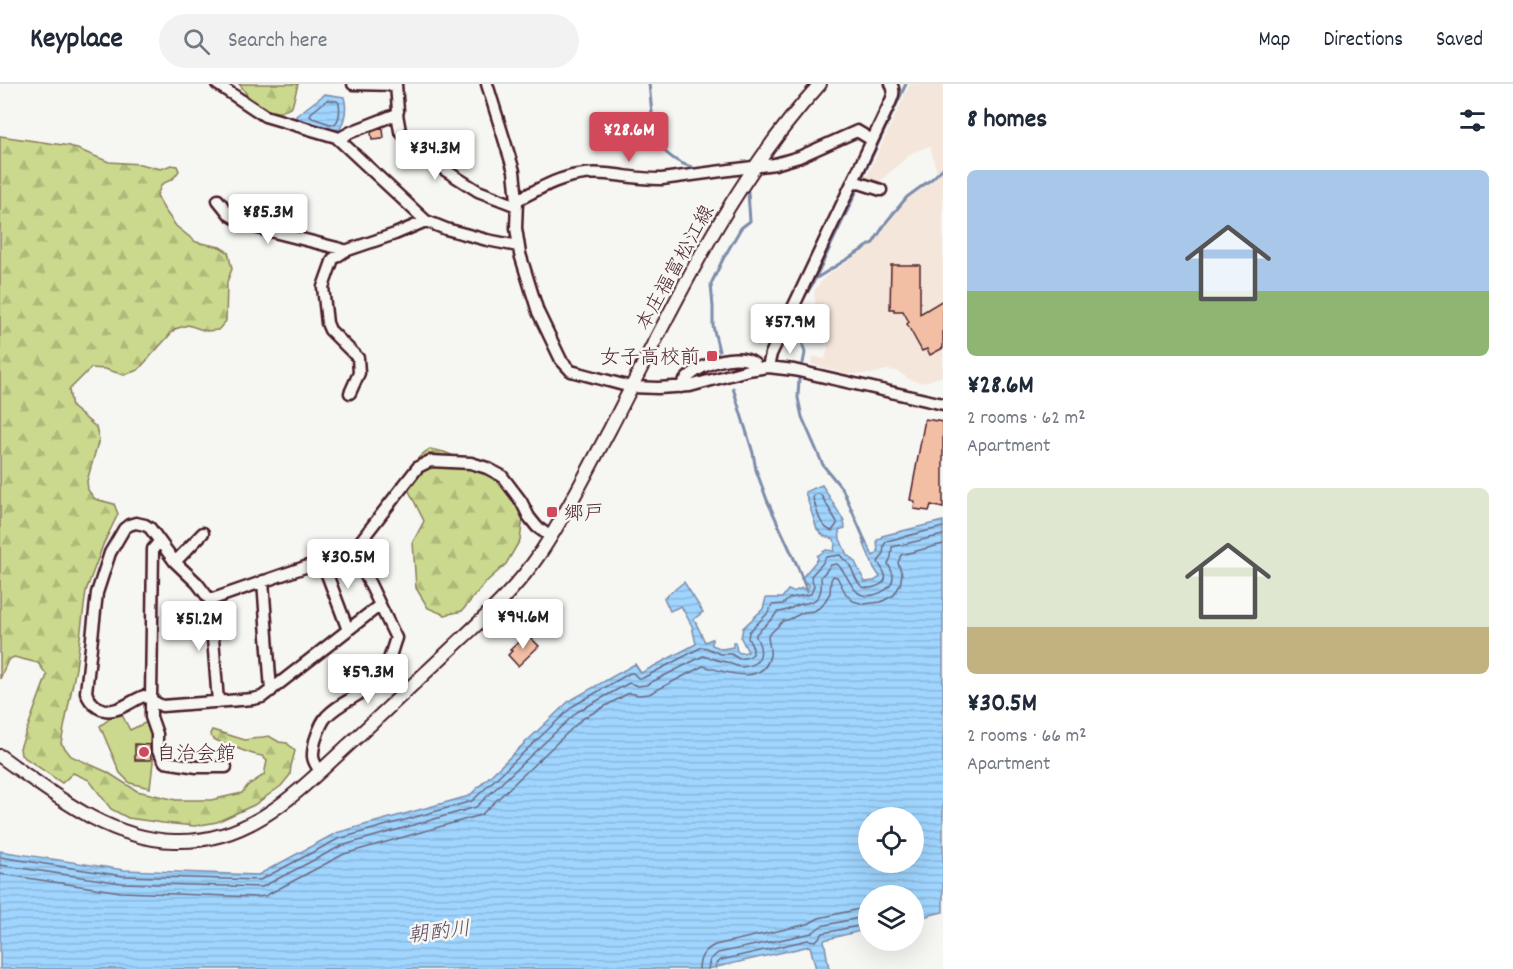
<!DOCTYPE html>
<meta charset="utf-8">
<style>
:root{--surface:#fff;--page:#f2f2f3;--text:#1f2937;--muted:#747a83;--line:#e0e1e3;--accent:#d1495b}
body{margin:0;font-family:Dekko,"Klee One",sans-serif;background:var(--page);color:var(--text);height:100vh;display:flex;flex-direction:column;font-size:22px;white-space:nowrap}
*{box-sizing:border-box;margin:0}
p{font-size:20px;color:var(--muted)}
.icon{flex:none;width:33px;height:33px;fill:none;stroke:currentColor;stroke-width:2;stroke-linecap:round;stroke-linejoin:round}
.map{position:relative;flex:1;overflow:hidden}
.panel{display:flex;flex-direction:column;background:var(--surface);width:570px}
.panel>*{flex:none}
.buttons{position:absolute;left:858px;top:723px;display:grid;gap:12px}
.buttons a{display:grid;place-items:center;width:66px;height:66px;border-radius:50%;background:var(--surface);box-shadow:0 6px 24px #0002;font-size:30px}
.price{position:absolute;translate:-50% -51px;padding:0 14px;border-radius:6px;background:#fff;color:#222;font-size:20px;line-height:39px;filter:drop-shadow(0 2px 3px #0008)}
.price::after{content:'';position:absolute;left:50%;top:36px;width:18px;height:14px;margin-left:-9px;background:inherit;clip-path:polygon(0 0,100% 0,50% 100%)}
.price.selected{background:var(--accent);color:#fff}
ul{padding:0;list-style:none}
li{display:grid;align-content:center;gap:12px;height:318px;padding:0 24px}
li span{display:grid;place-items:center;height:186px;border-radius:9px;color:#555}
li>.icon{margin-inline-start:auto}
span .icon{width:108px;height:108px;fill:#fffc;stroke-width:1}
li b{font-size:26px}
h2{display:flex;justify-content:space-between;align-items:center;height:72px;padding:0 24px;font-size:26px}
header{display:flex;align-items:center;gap:36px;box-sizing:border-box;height:84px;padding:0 30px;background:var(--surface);border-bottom:2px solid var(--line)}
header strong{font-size:28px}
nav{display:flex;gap:33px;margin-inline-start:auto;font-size:21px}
.search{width:420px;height:54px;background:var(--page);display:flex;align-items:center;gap:15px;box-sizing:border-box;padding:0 21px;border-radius:33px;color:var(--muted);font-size:22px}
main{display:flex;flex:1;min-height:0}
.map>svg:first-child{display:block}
.built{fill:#f5e6db}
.green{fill:#cad98d;stroke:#8a7c5c;stroke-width:1.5}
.forest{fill:url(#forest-firs);stroke:#8a7c5c;stroke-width:1.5}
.water{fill:url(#water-rules);stroke:#7d8caa;stroke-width:1.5;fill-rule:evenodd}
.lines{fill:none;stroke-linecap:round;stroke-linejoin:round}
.shore{stroke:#6c687f;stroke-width:1.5}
.stream{stroke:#7d8caa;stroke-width:3}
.building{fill:#f3bfa4;stroke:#4a1f2b;stroke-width:1.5}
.minor-casing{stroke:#4a1f2b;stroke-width:15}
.major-casing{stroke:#4a1f2b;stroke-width:16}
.minor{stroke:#f6f6f2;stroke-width:10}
.major{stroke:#f6f6f2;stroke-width:12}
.poi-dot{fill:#d1495b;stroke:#f6f6f2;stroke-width:2}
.labels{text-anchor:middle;stroke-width:5;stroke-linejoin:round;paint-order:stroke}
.street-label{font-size:20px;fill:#4a1f2b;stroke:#f6f6f2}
.poi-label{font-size:20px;fill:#4a1f2b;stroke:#f6f6f2;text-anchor:start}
.water-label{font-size:21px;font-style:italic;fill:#5f4c60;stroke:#f6f6f2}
</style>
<header>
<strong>Keyplace</strong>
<div class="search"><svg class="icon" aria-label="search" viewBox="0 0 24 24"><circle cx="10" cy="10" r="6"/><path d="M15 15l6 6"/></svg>Search here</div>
<nav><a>Map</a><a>Directions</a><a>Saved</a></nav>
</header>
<main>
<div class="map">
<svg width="943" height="885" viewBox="0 0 943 885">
<defs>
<pattern id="forest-firs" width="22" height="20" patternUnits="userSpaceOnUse" patternTransform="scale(1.5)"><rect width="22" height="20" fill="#cad98d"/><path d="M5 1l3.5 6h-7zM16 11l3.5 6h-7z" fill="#afba7a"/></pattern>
<pattern id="water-rules" width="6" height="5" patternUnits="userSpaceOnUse" patternTransform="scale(1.5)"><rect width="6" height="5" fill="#9fd5fe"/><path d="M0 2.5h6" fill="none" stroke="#8ab6da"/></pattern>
</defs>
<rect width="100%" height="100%" fill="#f6f6f2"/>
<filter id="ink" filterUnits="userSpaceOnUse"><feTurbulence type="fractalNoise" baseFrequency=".0167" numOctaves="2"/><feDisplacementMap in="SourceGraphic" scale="12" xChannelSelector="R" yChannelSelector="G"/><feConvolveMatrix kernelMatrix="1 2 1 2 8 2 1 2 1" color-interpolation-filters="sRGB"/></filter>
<g filter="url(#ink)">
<path class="built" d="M910,0H943V292L922,299L909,295L897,287L886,286L872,290H848L811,280L813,272L825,275L828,264L816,225L814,207L825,193L874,160L890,136L908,114L938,93L930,62L913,68L879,98L865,96Z"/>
<path class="green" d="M122,631L130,646L147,638C157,663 153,678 150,704L130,699L120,689L100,642L112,633Z"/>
<path class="forest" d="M239,0H298L292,23C283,29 268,31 258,24C252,20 245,6 239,0Z
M0,52L70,62L109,78L140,80L161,85L171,81L177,82L179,87L173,95L162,100L157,111L164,125L176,142L196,158L220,163L228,168L232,185L227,198L226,237L218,246L206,247L188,241L175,245L138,286L124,291L105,285L91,284L69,306L72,323L96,343L99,355L87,397L88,406L95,415L114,420L118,430L103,461L86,507L76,584L61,659L71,672L107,688L137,707L176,716H211L242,709L248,701L264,691L267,677L262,672C252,671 248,668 239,665C229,662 221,659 212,654L210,650L212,646L245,656L269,652L279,658L287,659L295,667L291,682L290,691L281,702L254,721L217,738L195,742L163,739L128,734L111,725L89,696L73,689L62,699L21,671L20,664L47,591L38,579L14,573L8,576L0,595Z
M430,365L444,368L474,380L509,406L523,434L520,456L506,480L485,499L462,527L445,531L428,524L416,504L413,458L424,437L406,401C412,384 414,374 430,365Z"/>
<path class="water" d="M325,10L344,13C347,23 345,35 340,45L329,46L298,36L296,32Z
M822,401L844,437L845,444L839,446L840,455L847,471L854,476L865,498L874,497L880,493L874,484L862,455H865L873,472L878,469L877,456L881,455L882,452L943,437V828L914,835V812H868V845L824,856L829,885H816L810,862L708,885H0V767L124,786L258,791L336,749L469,712L569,617L635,580L641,589L696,560L692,542L681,522L670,527L664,514L684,498L703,528L694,535L705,558L712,555V561L722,565L733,563V558H735L737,567L740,569L748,568L741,554L743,544L763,525L766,514H782L788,506L793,508L802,504L807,506L809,501L801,495L818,475L817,472L826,466L834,467L835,460L834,455L824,452L817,445L805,408ZM868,734H914V778H868Z"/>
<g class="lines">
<path class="shore" d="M327,16L337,17L339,19C340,26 340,35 335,40H330L312,34L310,32L311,29Z
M818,410L821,411L837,438V440L832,447C819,443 817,426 813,414L814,411Z
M0,773L123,792L260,796L338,755L472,717L573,622L630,589H633L638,594H643L702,563L707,564L720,570H731L739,575L749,573L753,570V564L748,554L749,548L768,529L772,521L783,520L790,514L811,510L814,502L811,492L822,480L826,473L840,471C843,475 848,478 850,482C854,488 856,500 863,503C870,506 888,501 885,491C884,487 880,482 878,478L883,471L884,461L887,457L943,443
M0,781L122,799L262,803L341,762L476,723L577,628L629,599L638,602L646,601L703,572C713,575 716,576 726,578C731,579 735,583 740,583C761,583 765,569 756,553V550L773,534L777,528C785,528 789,525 796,522C801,519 805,520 810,518C822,515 822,502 821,493L831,481L837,480C847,488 850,505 860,510C871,515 893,507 893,493C893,488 890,484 888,480L891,473L892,463L943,451
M0,790L121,808L256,813L265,812L344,770L481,731L582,635L629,609L639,611L649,610L703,582C722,587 764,604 770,571C771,564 768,558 768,552L783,537L790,535L804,528L814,527L822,522L830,509L831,496L833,492L837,493L846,510L853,517L864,520L881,518L894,511L900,501L902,490L898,479L901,471L943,460
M699,885C699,874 704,866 715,861L808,840L819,834L868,823
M708,885L710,876L718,869L812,849L821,842L868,832
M716,885V880L721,876L808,856L816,857L823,849L868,840"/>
<path class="stream" d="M649,0C651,15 652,44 658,57C663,70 680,80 692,83
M861,96L906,0
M815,195L873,159L887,137L907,113L933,94L943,84
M719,267L713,242V223L711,200L723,175L741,144L750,137L748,108
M803,279L805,269L797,238V229L801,218L812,201L859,102
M799,294L798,314L802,333L823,381L843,406L866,459
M733,304L753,369L756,386L767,416L797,481L807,507"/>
</g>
<path class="building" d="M382,44L383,45L384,54H382V55L372,56L371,48Z
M891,181H920V230L943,216V264L930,271L927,265L922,267L907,240L909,238L903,227H894V225H890Z
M925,335L943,338V424L931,421L929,427L914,425L915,417L910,416Z
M527,550L539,562L518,582L508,571L512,567L510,566Z
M135,660L150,661L151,676H135Z"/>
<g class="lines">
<defs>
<path id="minor" d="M217,0L265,32L336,53L426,137L446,145L487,156L518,162
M353,0L396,1
M487,0L514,87L517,116L516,144L520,170L538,228L561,276L571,287L631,303L658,304L690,302L748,286L768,283L794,286L943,320
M397,30L400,47L421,71L478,107L517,122
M338,55L351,48L397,30L398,27L396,0
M853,97L881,106
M218,116L230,131L240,137L254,143L341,165L345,167
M517,116C536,107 556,94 578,91C605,86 634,96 662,95L775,80L799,73L857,47L872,56
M768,283L771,270L889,21C892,14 896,7 891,0
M681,303C689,282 744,262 758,284
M350,309L359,289L358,274L330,246L327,239L323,203L333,175L345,167L395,150L426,137
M136,439L145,441L150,444L175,478L197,499L210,516L351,467L356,471L380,521L262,613L253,615L162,622L144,612C135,615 127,622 117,625C103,630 90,621 86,608L97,509L110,469L124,445L129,441Z
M159,458L153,465L151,615V633L157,650V665L165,678L197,683H226
M353,467L418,383L430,377L471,379L487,384L502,392L521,417L529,433L537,443L551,453
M322,477L348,546
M175,478L203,449
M263,497L271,607
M210,516L218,618
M320,687C311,675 312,671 315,657C318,648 321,638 327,632C341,617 363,611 377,597C388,586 391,567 396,554L380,521"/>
<path id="major" d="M0,672C52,709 107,755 174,757C253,760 301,704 355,655C388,624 421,593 454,562C485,533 517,504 541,468C567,429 588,386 610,345C672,225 729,100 820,0"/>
</defs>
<use href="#minor" class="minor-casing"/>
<use href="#major" class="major-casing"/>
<use href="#minor" class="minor"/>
<use href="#major" class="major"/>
</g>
</g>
<g class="poi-dot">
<rect x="706" y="266" width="12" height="12" rx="3"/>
<rect x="546" y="422" width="12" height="12" rx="3"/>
<circle cx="144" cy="668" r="6"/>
</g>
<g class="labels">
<g class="street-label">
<text transform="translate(674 183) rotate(-61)" y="7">本庄福富松江線</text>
</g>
<g class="poi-label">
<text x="700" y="279" text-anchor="end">女子高校前</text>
<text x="564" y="435">郷戸</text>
<text x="156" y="675">自治会館</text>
</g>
<g class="water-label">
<text transform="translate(439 847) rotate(-7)" y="7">朝酌川</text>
</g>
</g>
</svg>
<div class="buttons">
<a><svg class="icon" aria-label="locate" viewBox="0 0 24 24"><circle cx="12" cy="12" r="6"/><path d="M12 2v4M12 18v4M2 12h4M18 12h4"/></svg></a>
<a><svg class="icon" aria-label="layers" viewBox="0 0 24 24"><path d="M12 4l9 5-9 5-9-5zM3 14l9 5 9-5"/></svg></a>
</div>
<b class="price selected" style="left:629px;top:79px">¥28.6M</b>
<b class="price" style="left:435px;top:97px">¥34.3M</b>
<b class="price" style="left:268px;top:161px">¥85.3M</b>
<b class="price" style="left:790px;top:271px">¥57.9M</b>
<b class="price" style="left:348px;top:506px">¥30.5M</b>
<b class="price" style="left:523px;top:566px">¥94.6M</b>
<b class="price" style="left:199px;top:568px">¥51.2M</b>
<b class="price" style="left:368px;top:621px">¥59.3M</b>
</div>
<section class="panel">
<h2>8 homes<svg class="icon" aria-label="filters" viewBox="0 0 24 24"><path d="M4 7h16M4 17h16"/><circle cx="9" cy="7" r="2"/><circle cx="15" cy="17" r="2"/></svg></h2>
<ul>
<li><span style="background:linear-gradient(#a9c7e8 65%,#8fb573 0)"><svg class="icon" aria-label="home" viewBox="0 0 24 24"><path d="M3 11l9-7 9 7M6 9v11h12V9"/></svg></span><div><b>¥28.6M</b><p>2 rooms · 62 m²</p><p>Apartment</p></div></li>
<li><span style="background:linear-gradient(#dfe7d0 75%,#c2b280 0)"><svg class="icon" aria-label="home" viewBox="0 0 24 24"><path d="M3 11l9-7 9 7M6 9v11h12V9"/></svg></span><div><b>¥30.5M</b><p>2 rooms · 66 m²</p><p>Apartment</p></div></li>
</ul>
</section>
</main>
